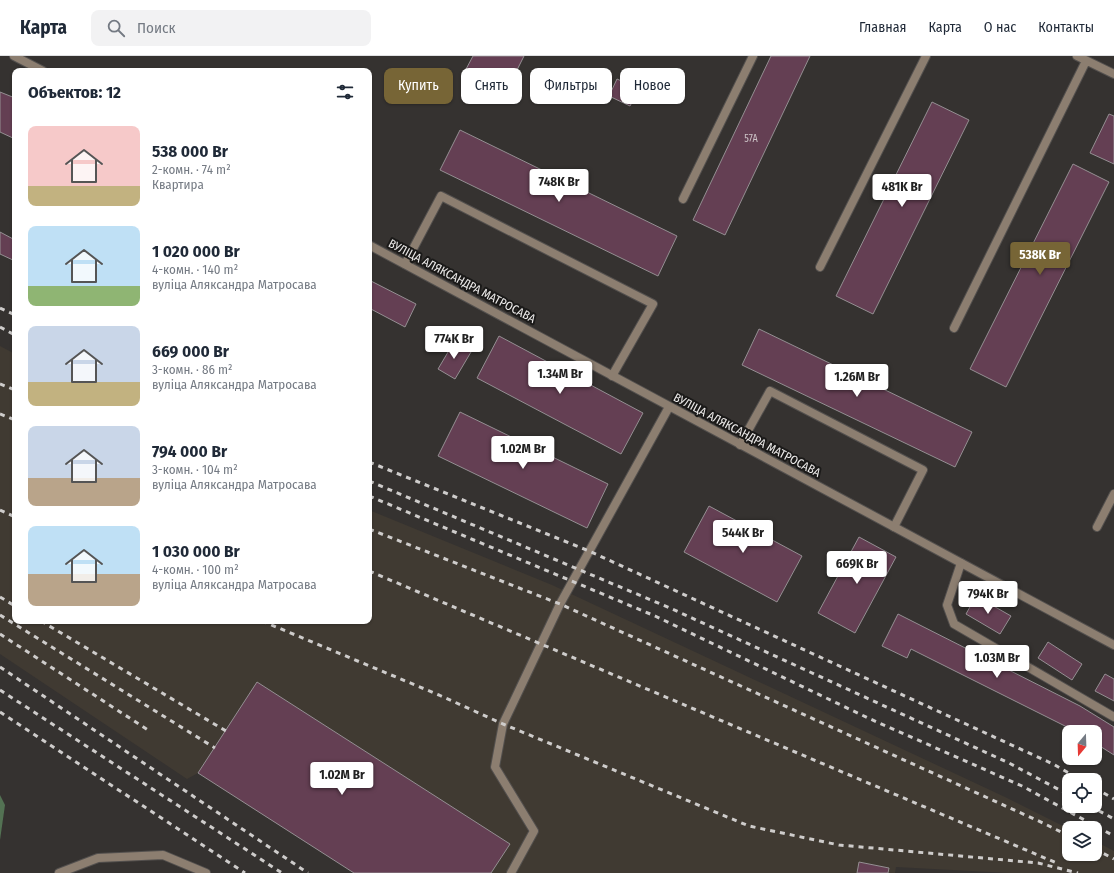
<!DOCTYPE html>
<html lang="ru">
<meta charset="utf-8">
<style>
:root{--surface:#fff;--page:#f2f2f3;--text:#1f2937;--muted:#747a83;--line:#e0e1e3;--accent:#776536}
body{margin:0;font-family:"Fira Sans Condensed",sans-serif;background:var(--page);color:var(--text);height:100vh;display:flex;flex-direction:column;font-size:15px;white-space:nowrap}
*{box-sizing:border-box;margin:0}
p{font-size:13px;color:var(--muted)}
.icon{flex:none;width:22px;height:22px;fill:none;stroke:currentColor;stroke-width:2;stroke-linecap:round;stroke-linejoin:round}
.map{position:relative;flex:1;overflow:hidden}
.details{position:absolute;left:12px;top:12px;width:360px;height:556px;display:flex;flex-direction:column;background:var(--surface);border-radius:8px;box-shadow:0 1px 3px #0004}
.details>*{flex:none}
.top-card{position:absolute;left:384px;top:12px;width:380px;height:36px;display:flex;gap:8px}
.needle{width:26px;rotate:199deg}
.tools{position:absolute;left:1062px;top:669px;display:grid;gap:8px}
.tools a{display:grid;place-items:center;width:40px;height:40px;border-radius:8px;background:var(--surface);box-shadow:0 1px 3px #0004;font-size:20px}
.price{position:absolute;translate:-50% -34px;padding:0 9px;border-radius:4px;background:#fff;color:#222;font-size:13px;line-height:26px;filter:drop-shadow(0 1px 2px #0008)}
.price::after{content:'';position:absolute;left:50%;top:24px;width:12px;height:9px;margin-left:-6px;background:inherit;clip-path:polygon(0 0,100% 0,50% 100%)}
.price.on{background:var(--accent);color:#fff}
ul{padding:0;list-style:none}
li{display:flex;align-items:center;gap:12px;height:100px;padding:0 16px}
li span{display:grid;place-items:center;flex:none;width:112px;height:80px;border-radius:8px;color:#555}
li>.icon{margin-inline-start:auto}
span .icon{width:48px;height:48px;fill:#fffc;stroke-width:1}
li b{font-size:17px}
h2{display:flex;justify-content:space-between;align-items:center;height:48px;padding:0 16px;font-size:17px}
.tag{padding:0 14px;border-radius:8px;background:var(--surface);box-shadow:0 1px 3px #0004;font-size:14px;line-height:36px}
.tag.on{background:var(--accent);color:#fff}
header{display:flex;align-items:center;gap:24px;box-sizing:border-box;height:56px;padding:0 20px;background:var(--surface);border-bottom:1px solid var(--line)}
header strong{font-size:19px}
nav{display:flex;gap:22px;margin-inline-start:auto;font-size:14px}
.search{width:280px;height:36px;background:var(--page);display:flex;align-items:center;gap:10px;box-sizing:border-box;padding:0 14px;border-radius:8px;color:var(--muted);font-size:15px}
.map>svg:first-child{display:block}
.built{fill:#403a32}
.forest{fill:#537253}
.building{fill:#643f53;stroke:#948f92}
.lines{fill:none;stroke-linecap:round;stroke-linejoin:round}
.service-casing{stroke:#53504e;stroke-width:10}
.minor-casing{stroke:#53504e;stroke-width:10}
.service{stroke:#8c7e70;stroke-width:8}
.minor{stroke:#8c7e70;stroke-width:8}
.rail{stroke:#cecccb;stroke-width:3;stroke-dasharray:5 5;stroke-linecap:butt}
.labels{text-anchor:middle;stroke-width:4;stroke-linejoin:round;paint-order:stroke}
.number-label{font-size:10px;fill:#ccc2c6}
.street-label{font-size:12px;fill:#efedec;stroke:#1b1a19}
</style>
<header>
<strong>Карта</strong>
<div class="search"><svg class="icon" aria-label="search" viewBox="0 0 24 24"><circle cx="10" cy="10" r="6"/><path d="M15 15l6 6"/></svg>Поиск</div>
<nav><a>Главная</a><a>Карта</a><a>О нас</a><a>Контакты</a></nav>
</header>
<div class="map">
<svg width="1114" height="817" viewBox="0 0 1114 817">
<rect width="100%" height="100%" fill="#353230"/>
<path class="built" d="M0,290L15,298V565H369V454L552,529L1005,741L1069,773V798H1095V785L1114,795V817H1009L896,811L895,817H354L198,717L187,723L0,598Z"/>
<path class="forest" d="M0,739L5,749L0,784Z"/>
<path class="building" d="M473,0H524L505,38L464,17Z
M771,0H810L725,179L693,164Z
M617,23L639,33L630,50L609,40Z
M0,36L15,42V83L0,76Z
M932,46L969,64L873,258L836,240Z
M1109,58L1114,60V108L1090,97Z
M460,74L677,180L658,220L440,114Z
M1073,108L1109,126L1006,331L970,313Z
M0,176L15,184V205L0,198Z
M369,224L416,248L405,271L369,252Z
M759,273L972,376L955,411L742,309Z
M499,280L643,357L621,398L477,322Z
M454,286L471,296L455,323L438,313Z
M460,356L608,428L587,472L438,400Z
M709,450L802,500L777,546L684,496Z
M859,481L896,501L855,577L818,557Z
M976,540L1011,560L1000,578L966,558Z
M898,558L1080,650L1114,671V699L1095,687V676H1077L911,593L907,602L882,590Z
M1048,586L1082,608L1072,624L1038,602Z
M1105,618L1114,623V645L1095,635Z
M257,626L510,788L491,817H354L198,717Z
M859,806L889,812L888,817H857Z"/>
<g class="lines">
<defs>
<path id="service" d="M1077,0L1114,18
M683,143L753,0
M405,208L441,140L653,248L612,320
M820,211L926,0
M954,272L1086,5
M740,389L770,335L923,414L894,471
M1097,471L1114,438
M961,507L947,549L954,568L1114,661
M511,817L534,775L495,711L503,668L560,548L669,351"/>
<path id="minor" d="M14,0L43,15
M369,189L1114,589
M59,817L98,802L163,799L206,817"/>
</defs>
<use href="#service" class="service-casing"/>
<use href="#minor" class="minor-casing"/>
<use href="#service" class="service"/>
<use href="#minor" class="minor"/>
<path class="rail" d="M0,252L15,259
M0,271L15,279
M0,328L15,334
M0,358L15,364
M369,406L589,495L1053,708L1081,724
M369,425L670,552L1009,707L1069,739
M369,440L655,560L868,662L1022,730L1114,780
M0,454L15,461
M369,473L560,548L1043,767L1069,780
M369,515L1059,808
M0,541L15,550
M0,559L215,692
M41,565L226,675
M262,565L439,639L503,668L749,770L839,789L1038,807L1078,817
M0,578L148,674
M0,611L308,817
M0,634L282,817
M0,656L245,817
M1095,732L1114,743
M1090,750L1114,763
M1095,793L1114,803"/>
</g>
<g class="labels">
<g class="number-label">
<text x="751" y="86">57А</text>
</g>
<g class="street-label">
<text transform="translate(462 225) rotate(28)" y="4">ВУЛІЦА АЛЯКСАНДРА МАТРОСАВА</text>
<text transform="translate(747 379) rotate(28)" y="4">ВУЛІЦА АЛЯКСАНДРА МАТРОСАВА</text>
</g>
</g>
</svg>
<div class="tools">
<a><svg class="needle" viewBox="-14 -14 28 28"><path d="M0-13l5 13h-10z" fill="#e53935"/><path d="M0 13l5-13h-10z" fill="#747a83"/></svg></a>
<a><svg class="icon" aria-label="locate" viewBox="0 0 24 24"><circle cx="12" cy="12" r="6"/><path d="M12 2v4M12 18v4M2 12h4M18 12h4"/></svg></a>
<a><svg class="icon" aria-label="layers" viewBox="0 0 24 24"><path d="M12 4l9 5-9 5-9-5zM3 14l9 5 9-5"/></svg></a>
</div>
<b class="price" style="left:559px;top:147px">748K Br</b>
<b class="price" style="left:902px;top:152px">481K Br</b>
<b class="price on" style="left:1040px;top:220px">538K Br</b>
<b class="price" style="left:454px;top:304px">774K Br</b>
<b class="price" style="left:560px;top:339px">1.34M Br</b>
<b class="price" style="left:857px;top:342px">1.26M Br</b>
<b class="price" style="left:523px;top:414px">1.02M Br</b>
<b class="price" style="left:743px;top:498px">544K Br</b>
<b class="price" style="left:857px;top:529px">669K Br</b>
<b class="price" style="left:988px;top:559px">794K Br</b>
<b class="price" style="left:997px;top:623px">1.03M Br</b>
<b class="price" style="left:342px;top:740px">1.02M Br</b>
<div class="top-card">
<a class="tag on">Купить</a>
<a class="tag">Снять</a>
<a class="tag">Фильтры</a>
<a class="tag">Новое</a>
</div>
<section class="details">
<h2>Объектов: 12<svg class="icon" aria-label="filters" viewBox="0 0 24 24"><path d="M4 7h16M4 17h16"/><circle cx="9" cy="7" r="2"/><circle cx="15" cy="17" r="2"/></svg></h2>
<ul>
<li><span style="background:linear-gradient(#f6c9c9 75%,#c2b280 0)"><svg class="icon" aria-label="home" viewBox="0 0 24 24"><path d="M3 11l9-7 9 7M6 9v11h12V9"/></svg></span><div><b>538 000 Br</b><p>2-комн. · 74 m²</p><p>Квартира</p></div></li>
<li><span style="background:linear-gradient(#bfe0f5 75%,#8fb573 0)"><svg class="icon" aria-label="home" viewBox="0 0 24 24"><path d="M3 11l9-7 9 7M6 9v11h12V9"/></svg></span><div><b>1 020 000 Br</b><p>4-комн. · 140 m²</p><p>вуліца Аляксандра Матросава</p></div></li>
<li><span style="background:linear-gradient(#c9d6e8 70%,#c2b280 0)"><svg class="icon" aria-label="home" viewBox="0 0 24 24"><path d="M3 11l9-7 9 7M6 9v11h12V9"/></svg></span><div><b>669 000 Br</b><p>3-комн. · 86 m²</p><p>вуліца Аляксандра Матросава</p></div></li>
<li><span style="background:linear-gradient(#c9d6e8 65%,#b9a48a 0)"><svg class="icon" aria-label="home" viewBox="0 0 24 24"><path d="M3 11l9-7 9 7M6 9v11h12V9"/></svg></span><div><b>794 000 Br</b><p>3-комн. · 104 m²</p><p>вуліца Аляксандра Матросава</p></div></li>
<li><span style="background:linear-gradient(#bfe0f5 60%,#b9a48a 0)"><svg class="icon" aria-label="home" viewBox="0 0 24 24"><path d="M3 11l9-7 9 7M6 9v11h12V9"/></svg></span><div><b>1 030 000 Br</b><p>4-комн. · 100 m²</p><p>вуліца Аляксандра Матросава</p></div></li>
</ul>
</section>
</div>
